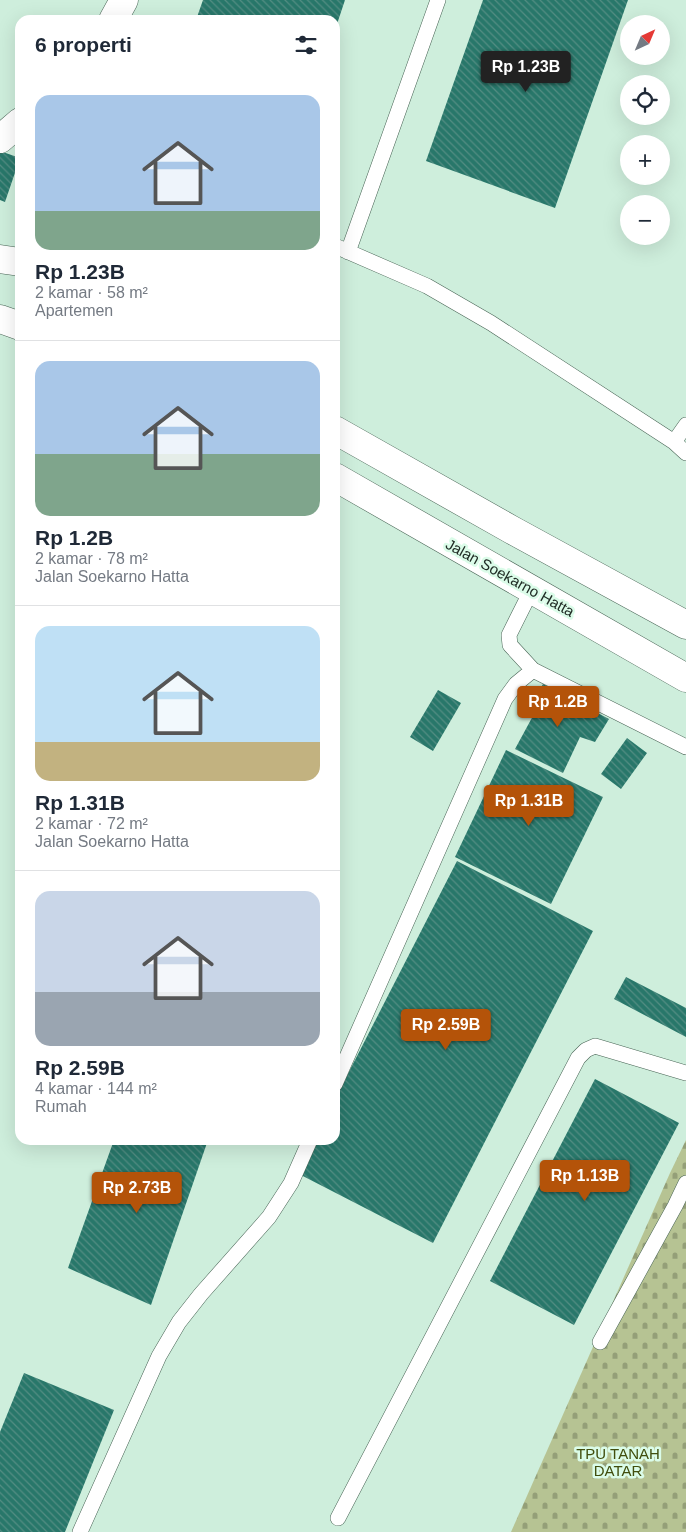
<!DOCTYPE html>
<html lang="id">
<meta charset="utf-8">
<style>
:root{--surface:#fff;--page:#f6f6f7;--text:#1f2937;--muted:#747a83;--line:#e0e1e3;--accent:#b45309}
body{margin:0;font-family:Helvetica,sans-serif;background:var(--page);color:var(--text);height:100vh;display:flex;flex-direction:column;font-size:19px;white-space:nowrap}
*{box-sizing:border-box;margin:0}
p{font-size:16px;color:var(--muted)}
.icon{flex:none;width:28px;height:28px;fill:none;stroke:currentColor;stroke-width:2;stroke-linecap:round;stroke-linejoin:round}
.map{position:relative;flex:1;overflow:hidden}
.side{position:absolute;left:15px;top:15px;width:325px;height:1130px;display:flex;flex-direction:column;background:var(--surface);border-radius:15px;box-shadow:0 5px 20px #0002}
.side>*{flex:none}
.needle{width:32px;rotate:44deg}
.fabs{position:absolute;left:620px;top:15px;display:grid;gap:10px}
.fabs a{display:grid;place-items:center;width:50px;height:50px;border-radius:50%;background:var(--surface);box-shadow:0 5px 20px #0002;font-size:25px}
.price{position:absolute;translate:-50% -42px;padding:0 11px;border-radius:5px;background:var(--accent);color:#fff;font-size:16px;line-height:32px;filter:drop-shadow(0 1px 2px #0008)}
.price::after{content:'';position:absolute;left:50%;top:30px;width:15px;height:11px;margin-left:-8px;background:inherit;clip-path:polygon(0 0,100% 0,50% 100%)}
.price.selected{background:#222;color:#fff}
ul{padding:0;list-style:none}
li{display:grid;align-content:center;gap:10px;height:265px;padding:0 20px}
li+li{border-top:1px solid var(--line)}
li span{display:grid;place-items:center;height:155px;border-radius:15px;color:#555}
li>.icon{margin-inline-start:auto}
span .icon{width:90px;height:90px;fill:#fffc;stroke-width:1}
li b{font-size:21px}
h2{display:flex;justify-content:space-between;align-items:center;height:60px;padding:0 20px;font-size:21px}
.map>svg:first-child{display:block}
.cemetery{fill:url(#cemetery-stones)}
.building{fill:url(#building-back-hatch)}
.lines{fill:none;stroke-linecap:round;stroke-linejoin:round}
.lane-casing{stroke:#486455;stroke-width:16}
.street-casing{stroke:#486455;stroke-width:29}
.highway-casing{stroke:#486455;stroke-width:29}
.lane{stroke:#fff;stroke-width:15}
.street{stroke:#fff;stroke-width:28}
.highway{stroke:#fff;stroke-width:28}
.labels{text-anchor:middle;stroke-width:5;stroke-linejoin:round;paint-order:stroke}
.street-label{font-size:15px;fill:#212d26;stroke:#dbfce9}
.park-label{font-size:15px;fill:#414e0d;stroke:#dbfce9}
</style>
<div class="map">
<svg width="686" height="1532" viewBox="0 0 686 1532">
<defs>
<pattern id="cemetery-stones" width="16" height="16" patternUnits="userSpaceOnUse" patternTransform="scale(1.25)"><rect width="16" height="16" fill="#b6c393"/><path d="M2 7V4a2 2 0 0 1 4 0v3zM10 15v-3a2 2 0 0 1 4 0v3z" fill="#949f78"/></pattern>
<pattern id="building-back-hatch" width="6" height="6" patternUnits="userSpaceOnUse" patternTransform="scale(1.25)"><rect width="6" height="6" fill="#28776a"/><path d="M-1 5l2 2M0 0l6 6M5-1l2 2" fill="none" stroke="#548d83"/></pattern>
</defs>
<rect width="100%" height="100%" fill="#ceeedc"/>
<path class="cemetery" d="M686,1140V1532H511L670,1173Z"/>
<path class="building" d="M203,0H345L335,30V20H196Z
M483,0H628L555,208L426,161Z
M0,151L20,158L5,202L0,200Z
M543,684L609,719L595,742L580,737L563,773L515,749L534,714L528,709Z
M438,690L461,703L433,751L410,737Z
M627,738L647,753L621,789L601,774Z
M506,750L603,797L551,904L455,857Z
M457,861L593,931L433,1243L297,1173L314,1140H335V1099Z
M626,977L686,1008V1037L614,999Z
M595,1079L679,1123L574,1325L490,1281Z
M114,1140H208L151,1305L68,1268Z
M24,1373L114,1410L65,1532H0V1432Z"/>
<g class="lines">
<defs>
<path id="lane" d="M335,246L427,286L491,323L674,442L686,453
M348,252L438,0
M674,442L686,425
M531,591L509,635L510,645L533,670L686,747
M335,1084L505,699L516,684L533,670
M600,1342L675,1206L686,1183
M338,1518L578,1058L586,1050L595,1046L686,1073
M80,1532L159,1356L179,1322L201,1294L269,1217L291,1183L310,1140"/>
<path id="street" d="M113,20L124,0
M0,139L20,122"/>
<path id="highway" d="M0,259L20,262
M0,319L20,326
M335,430L512,530L686,625
M335,477L686,678"/>
</defs>
<use href="#lane" class="lane-casing"/>
<use href="#street" class="street-casing"/>
<use href="#highway" class="highway-casing"/>
<use href="#lane" class="lane"/>
<use href="#street" class="street"/>
<use href="#highway" class="highway"/>
</g>
<g class="labels">
<g class="street-label">
<text transform="translate(510 578) rotate(29)" y="5">Jalan Soekarno Hatta</text>
</g>
<g class="park-label">
<text x="618" y="1459">TPU TANAH<tspan x="618" dy="17">DATAR</tspan></text>
</g>
</g>
</svg>
<div class="fabs">
<a><svg class="needle" viewBox="-14 -14 28 28"><path d="M0-13l5 13h-10z" fill="#e53935"/><path d="M0 13l5-13h-10z" fill="#747a83"/></svg></a>
<a><svg class="icon" aria-label="locate" viewBox="0 0 24 24"><circle cx="12" cy="12" r="6"/><path d="M12 2v4M12 18v4M2 12h4M18 12h4"/></svg></a>
<a>+</a>
<a>−</a>
</div>
<b class="price selected" style="left:526px;top:93px">Rp 1.23B</b>
<b class="price" style="left:558px;top:728px">Rp 1.2B</b>
<b class="price" style="left:529px;top:827px">Rp 1.31B</b>
<b class="price" style="left:446px;top:1051px">Rp 2.59B</b>
<b class="price" style="left:585px;top:1202px">Rp 1.13B</b>
<b class="price" style="left:137px;top:1214px">Rp 2.73B</b>
<section class="side">
<h2>6 properti<svg class="icon" aria-label="filters" viewBox="0 0 24 24"><path d="M4 7h16M4 17h16"/><circle cx="9" cy="7" r="2"/><circle cx="15" cy="17" r="2"/></svg></h2>
<ul>
<li><span style="background:linear-gradient(#a9c7e8 75%,#7fa58c 0)"><svg class="icon" aria-label="home" viewBox="0 0 24 24"><path d="M3 11l9-7 9 7M6 9v11h12V9"/></svg></span><div><b>Rp 1.23B</b><p>2 kamar · 58 m²</p><p>Apartemen</p></div></li>
<li><span style="background:linear-gradient(#a9c7e8 60%,#7fa58c 0)"><svg class="icon" aria-label="home" viewBox="0 0 24 24"><path d="M3 11l9-7 9 7M6 9v11h12V9"/></svg></span><div><b>Rp 1.2B</b><p>2 kamar · 78 m²</p><p>Jalan Soekarno Hatta</p></div></li>
<li><span style="background:linear-gradient(#bfe0f5 75%,#c2b280 0)"><svg class="icon" aria-label="home" viewBox="0 0 24 24"><path d="M3 11l9-7 9 7M6 9v11h12V9"/></svg></span><div><b>Rp 1.31B</b><p>2 kamar · 72 m²</p><p>Jalan Soekarno Hatta</p></div></li>
<li><span style="background:linear-gradient(#c9d6e8 65%,#9aa5b1 0)"><svg class="icon" aria-label="home" viewBox="0 0 24 24"><path d="M3 11l9-7 9 7M6 9v11h12V9"/></svg></span><div><b>Rp 2.59B</b><p>4 kamar · 144 m²</p><p>Rumah</p></div></li>
</ul>
</section>
</div>
